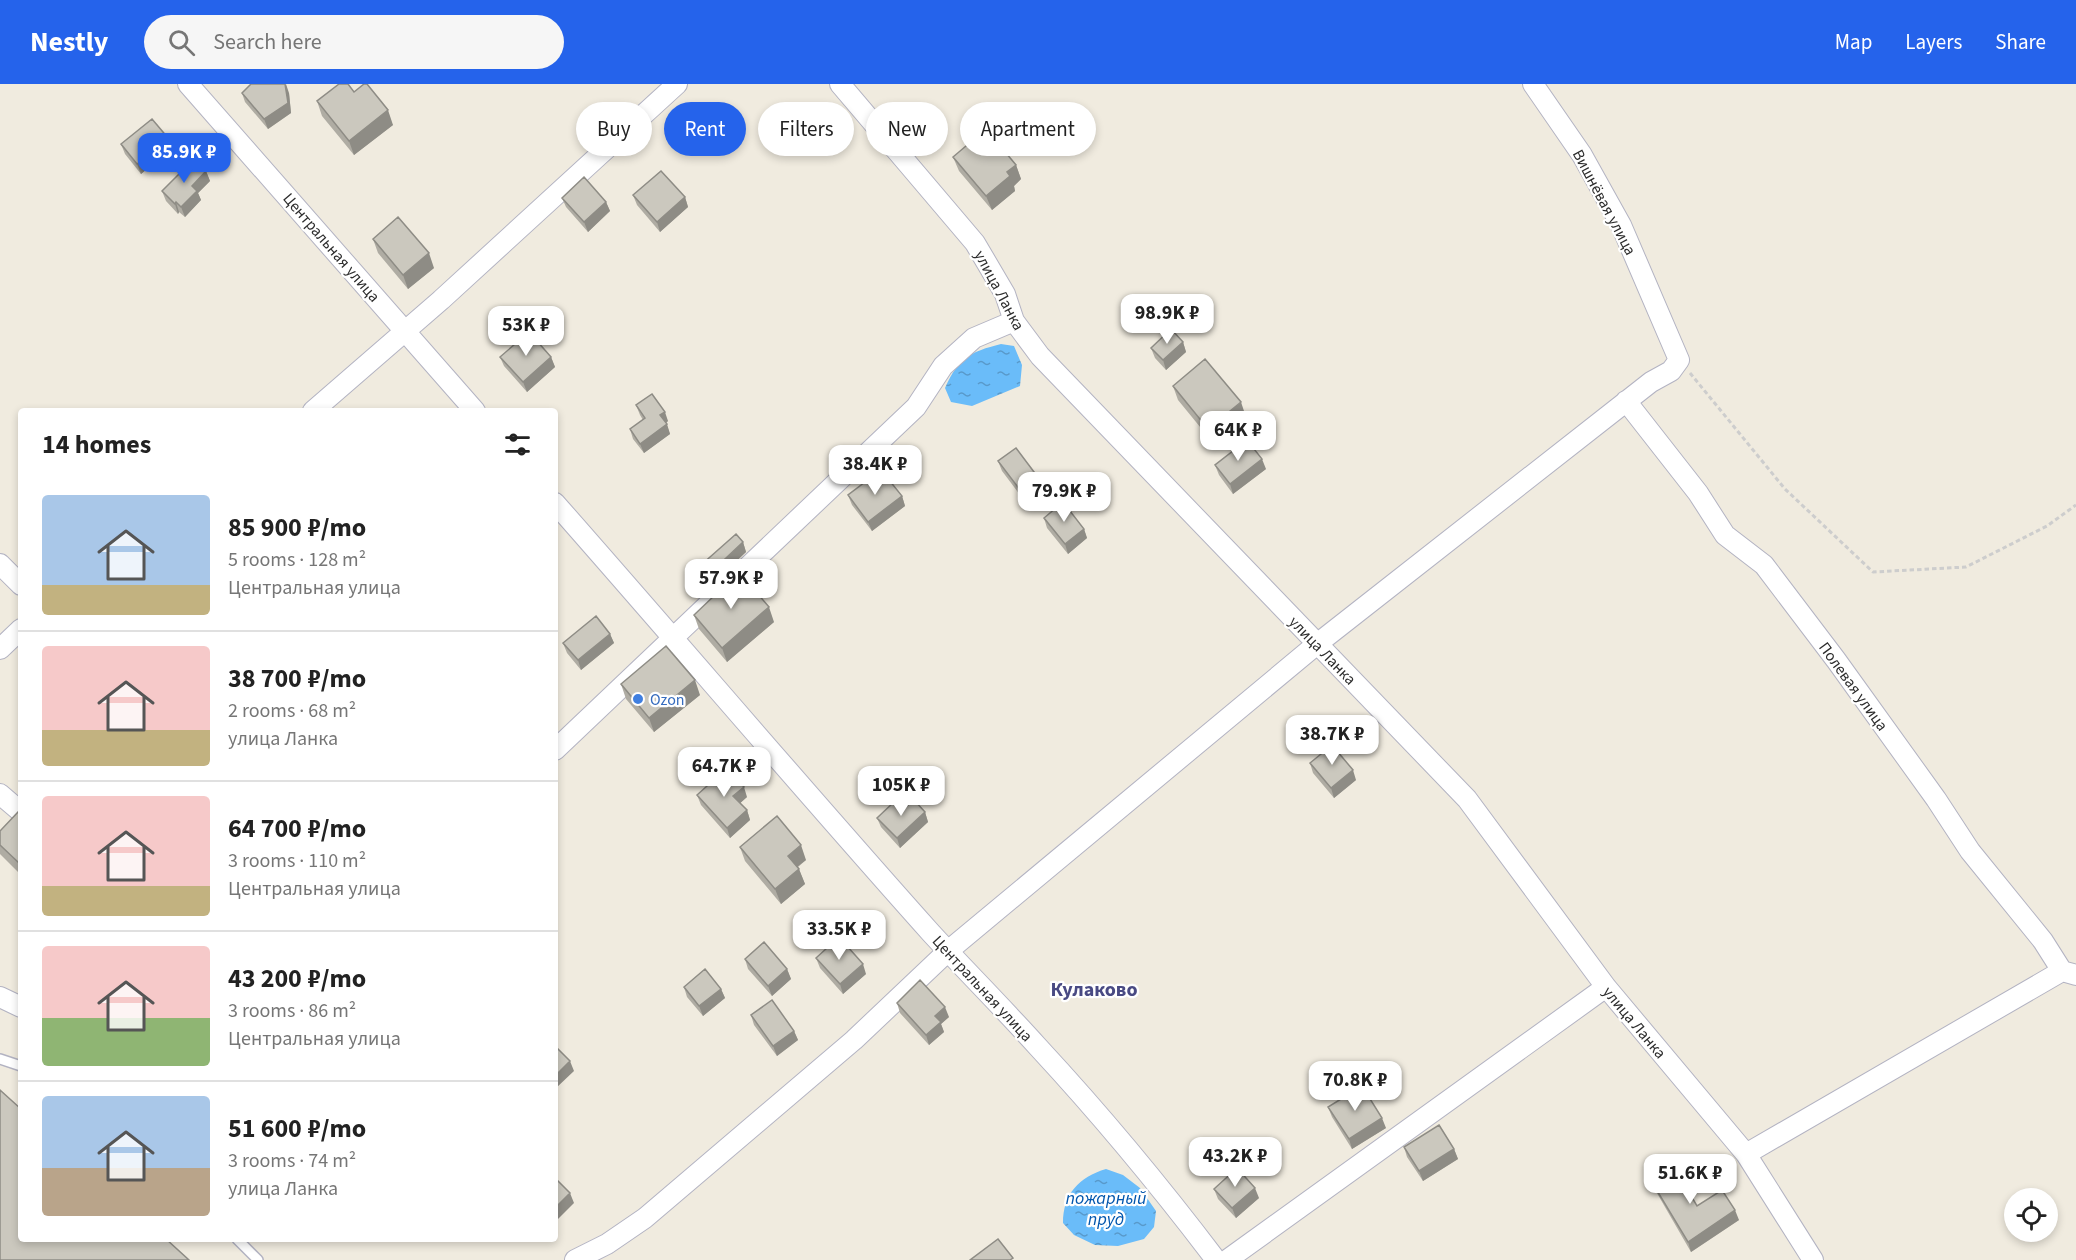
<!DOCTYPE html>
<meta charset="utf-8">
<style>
:root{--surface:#fff;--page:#f6f6f6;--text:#222;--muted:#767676;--line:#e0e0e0;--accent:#2563eb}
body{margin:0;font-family:"Source Sans 3",sans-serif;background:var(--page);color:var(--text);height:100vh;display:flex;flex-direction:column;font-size:22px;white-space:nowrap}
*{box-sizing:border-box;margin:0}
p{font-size:20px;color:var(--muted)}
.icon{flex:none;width:33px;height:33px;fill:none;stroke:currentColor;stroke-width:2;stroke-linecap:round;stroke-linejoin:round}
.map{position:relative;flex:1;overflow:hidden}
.panel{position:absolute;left:18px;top:324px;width:540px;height:834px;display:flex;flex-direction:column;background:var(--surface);border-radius:6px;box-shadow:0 3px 9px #0003}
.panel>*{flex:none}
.guide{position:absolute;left:576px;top:18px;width:570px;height:54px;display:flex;gap:12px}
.fabs{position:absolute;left:2004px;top:1104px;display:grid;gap:12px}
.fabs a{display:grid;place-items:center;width:54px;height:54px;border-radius:50%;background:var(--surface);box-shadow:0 3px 9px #0003;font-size:30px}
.price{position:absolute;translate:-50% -51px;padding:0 14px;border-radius:12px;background:#fff;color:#222;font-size:20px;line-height:39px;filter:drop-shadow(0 2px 3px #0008)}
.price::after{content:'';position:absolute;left:50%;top:36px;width:18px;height:14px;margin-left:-9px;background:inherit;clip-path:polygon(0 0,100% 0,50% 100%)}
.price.on{background:var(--accent);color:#fff}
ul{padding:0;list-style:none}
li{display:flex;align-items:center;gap:18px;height:150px;padding:0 24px}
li+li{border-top:2px solid var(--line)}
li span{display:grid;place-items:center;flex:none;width:168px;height:120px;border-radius:6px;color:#555}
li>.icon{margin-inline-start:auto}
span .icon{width:72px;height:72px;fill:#fffc;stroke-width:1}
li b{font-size:26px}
h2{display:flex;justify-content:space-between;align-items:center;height:72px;padding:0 24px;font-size:26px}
.pill{padding:0 21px;border-radius:27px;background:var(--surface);box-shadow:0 3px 9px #0003;font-size:21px;line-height:54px}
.pill.on{background:var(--accent);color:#fff}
header{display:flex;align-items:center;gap:36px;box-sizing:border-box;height:84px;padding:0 30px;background:var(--accent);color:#fff}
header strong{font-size:28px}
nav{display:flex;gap:33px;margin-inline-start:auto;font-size:21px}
.search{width:420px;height:54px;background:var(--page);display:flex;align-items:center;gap:15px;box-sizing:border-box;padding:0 21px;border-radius:33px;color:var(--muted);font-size:22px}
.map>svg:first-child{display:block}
.water{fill:url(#water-ripples)}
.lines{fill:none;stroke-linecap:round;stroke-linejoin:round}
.service-casing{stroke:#b3b3c2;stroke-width:12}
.minor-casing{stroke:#b3b3c2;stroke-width:22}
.path{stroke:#cdcdcd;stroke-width:3;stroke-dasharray:4.5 3;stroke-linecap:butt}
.service{stroke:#fff;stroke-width:9}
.minor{stroke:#fff;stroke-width:20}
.wall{fill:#afaca3}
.shaded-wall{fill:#8e8c85}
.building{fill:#cbc8be;stroke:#8e8c85;stroke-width:1.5}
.shop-dot{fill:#3f7fe0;stroke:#fff;stroke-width:2}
.labels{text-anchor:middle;stroke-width:4.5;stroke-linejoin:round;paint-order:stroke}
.street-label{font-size:16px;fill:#2d2d2d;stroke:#fff}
.shop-label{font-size:16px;fill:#366cbe;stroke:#fff;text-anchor:start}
.water-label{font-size:18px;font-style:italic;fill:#0256ad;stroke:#fff}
.quarter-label{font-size:20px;font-weight:bold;fill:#494a83;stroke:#fff}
</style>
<header>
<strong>Nestly</strong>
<div class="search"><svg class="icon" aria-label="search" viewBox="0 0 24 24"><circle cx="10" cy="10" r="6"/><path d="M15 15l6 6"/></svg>Search here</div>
<nav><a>Map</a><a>Layers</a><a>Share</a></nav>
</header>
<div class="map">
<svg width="2076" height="1176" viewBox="0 0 2076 1176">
<defs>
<pattern id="water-ripples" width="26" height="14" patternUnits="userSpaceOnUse" patternTransform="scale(1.5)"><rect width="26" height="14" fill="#6abcf9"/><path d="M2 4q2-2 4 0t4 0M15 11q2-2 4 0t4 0" fill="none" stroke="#5899ca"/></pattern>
</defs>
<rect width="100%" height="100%" fill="#f0ebdf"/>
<path class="water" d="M1001,260L1014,262L1022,281L1020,302L972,322L951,318L945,304C959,273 970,268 1001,260Z
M1106,1085L1123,1091L1140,1104L1156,1127L1154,1143L1144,1155L1118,1162L1095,1161L1074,1151L1063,1139C1063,1110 1079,1093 1106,1085Z"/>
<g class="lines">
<defs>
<path id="service" d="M0,975L21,982
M237,1155L258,1176"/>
<path id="minor" d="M188,0L475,327
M840,0L975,159L1005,210L1014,237L1040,272L1467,715L1606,903L1746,1070L1813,1176
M1626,317L1698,409L1725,451L1764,481L1836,576L1936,715L1970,767L2043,857L2062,887L2076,891
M313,327L441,216L677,0
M555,419C681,562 804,707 931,849C966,887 1003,924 1038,963C1101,1031 1160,1102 1216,1176
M0,480L21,501
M0,565L21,545
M555,666L916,323L943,282L974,254L1014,237
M0,710L21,728
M0,913L21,923
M1746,1070L2062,887
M575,1176L607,1160L645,1134L854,956L948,867L1317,560L1651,298L1671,287L1679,276L1621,141L1582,71L1533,0
M1227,1176L1606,903"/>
</defs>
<use href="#service" class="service-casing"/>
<use href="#minor" class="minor-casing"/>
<path class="path" d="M1690,289L1785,405L1873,488L1966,483L2047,442L2076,421"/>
<use href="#service" class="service"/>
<use href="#minor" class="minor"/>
</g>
<path class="wall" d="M354,8L393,41L354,71L322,32L317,17Z
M242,9H289L291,29L268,45L245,18Z
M121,60L172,64L141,90L125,70Z
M953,73L1016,81L1021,95L1014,102L1015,107L992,126L959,87Z
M206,87L210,97L198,109L201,116L185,133L179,128L178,130L166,117L162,107Z
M633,111L685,113L688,123L660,148L637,121Z
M562,114L606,118L610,127L588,148L566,123Z
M373,155L434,184L408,205L378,169Z
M1183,258L1186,268L1166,286L1155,274L1151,264Z
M500,273H551L555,283L527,308L504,282Z
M1173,302L1246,333L1214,360L1178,316Z
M636,321L668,337L666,339L670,350L644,369L633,355L630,345L643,336L640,331Z
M998,377L1037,392L1041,402L1023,415L1002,387Z
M1215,381L1266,385L1233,410L1219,391Z
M848,411L902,412L905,422L872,447L852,421Z
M1044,434L1084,445L1087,454L1068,470L1047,444Z
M743,458L746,468L712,500L704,491L701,481Z
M694,531L774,538L727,578L699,545Z
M610,550L614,559L581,586L567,569L563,559Z
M621,600L700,611L654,648L626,615Z
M1310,679L1356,696L1334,714L1313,689Z
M697,711L747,713L740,719L747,726L750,736L730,754L701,721Z
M903,725L925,728L928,738L900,764L881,743L877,734Z
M21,730V791L0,770V747Z
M740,763L806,776L798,783L805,800L781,820L745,777Z
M816,874L866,890L843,910L820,884Z
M745,875L787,885L791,895L772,912L748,885Z
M684,903L721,905L725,914L703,932L687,913Z
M897,919L949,933L941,940L944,948L929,961L900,929Z
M751,931L794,947L798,956L777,972L754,941Z
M1328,1023L1386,1044L1352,1065L1332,1033Z
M1404,1063L1454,1065L1458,1075L1423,1097L1407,1073Z
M1650,1095L1697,1122L1739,1136L1691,1168L1654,1104Z
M1214,1105L1259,1114L1236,1134L1218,1115Z"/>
<path class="shaded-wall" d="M286,0L289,9L291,29L268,45L264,35Z
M388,26L393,41L354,71L349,57Z
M168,54L172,64L141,90L137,80Z
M1016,81L1021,95L1014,102L1015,107L992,126L986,112L1007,88Z
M206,87L210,97L198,109L201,116L185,133L181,123L192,102Z
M685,113L688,123L660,148L657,138Z
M176,118L179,128L178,130L175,120Z
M606,118L610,127L588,148L584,138Z
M429,169L434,184L408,205L403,191Z
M1183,258L1186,268L1166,286L1163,276Z
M551,273L555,283L527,308L523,298Z
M1241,318L1246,333L1214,360L1208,345Z
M665,328L668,337L663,341L660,331Z
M667,340L670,350L644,369L640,360Z
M1262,375L1266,385L1233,410L1230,400Z
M1037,392L1041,402L1023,415L1020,406Z
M902,412L905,422L872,447L868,438Z
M1084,445L1087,454L1068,470L1065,460Z
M743,458L746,468L712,500L709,490Z
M769,523L774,538L727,578L722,564Z
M610,550L614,559L581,586L578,576Z
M695,596L700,611L654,648L649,634Z
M1353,686L1356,696L1334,714L1331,704Z
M744,703L747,713L737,722L733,712Z
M747,726L750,736L730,754L727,744Z
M925,728L928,738L900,764L897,754Z
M801,761L806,776L793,786L788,772Z
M799,785L805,800L781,820L775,805Z
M863,880L866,890L843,910L840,900Z
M787,885L791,895L772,912L768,902Z
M721,905L725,914L703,932L699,922Z
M945,923L949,933L941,940L944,948L929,961L926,951L935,932Z
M794,947L798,956L777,972L773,962Z
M570,977L574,987L555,1005V992Z
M1382,1034L1386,1044L1352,1065L1349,1055Z
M1454,1065L1458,1075L1423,1097L1419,1087Z
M1255,1104L1259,1114L1236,1134L1232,1124Z
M570,1109L574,1119L555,1138V1124Z
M1735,1126L1739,1136L1691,1168L1688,1158Z"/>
<path class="building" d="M251,0H285L288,19L264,35L242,9Z
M339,0H348L354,8L364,0H367L388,26L349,57L317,17Z
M152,35L168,54L137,80L121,60Z
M986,45L1016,81L1007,88L1010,92L986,112L953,73Z
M194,75L206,87L192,102L197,107L181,123L176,118L175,120L162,107Z
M661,87L685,113L657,138L633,111Z
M584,93L606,118L584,138L562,114Z
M398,133L429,169L403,191L373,155Z
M1171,245L1183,258L1163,276L1151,264Z
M529,248L551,273L523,298L500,273Z
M1205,275L1241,318L1208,345L1173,302Z
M652,310L665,328L660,331L667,340L640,360L630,345L645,334L636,321Z
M1247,356L1262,375L1230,400L1215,381Z
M1016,364L1037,392L1020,406L998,377Z
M881,386L902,412L868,438L848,411Z
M1063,418L1084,445L1065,460L1044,434Z
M736,450L743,458L709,490L701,481Z
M739,488L769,523L722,564L694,531Z
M596,532L610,550L578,576L563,559Z
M666,562L695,596L649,634L621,600Z
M1332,661L1353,686L1331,704L1310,679Z
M727,684L744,703L733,712L747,726L727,744L697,711Z
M914,716L925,728L897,754L877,734L895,717L903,725Z
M19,727L21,730V777L19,779L0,761V747Z
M777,732L801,761L788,772L799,785L775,805L740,763Z
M839,853L863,880L840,900L816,874Z
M764,858L787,885L768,902L745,875Z
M705,885L721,905L699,922L684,903Z
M920,896L945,923L935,932L941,938L926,951L897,919Z
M772,916L794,947L773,962L751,931Z
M555,962L570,977L555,992Z
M1362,1002L1382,1034L1349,1055L1328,1023Z
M0,1006L21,1025V1155H166L189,1176H0Z
M1439,1041L1454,1065L1419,1087L1404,1063Z
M1673,1081L1697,1122L1722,1106L1735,1126L1688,1158L1650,1095Z
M1237,1084L1255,1104L1232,1124L1214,1105Z
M555,1094L570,1109L555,1124Z
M998,1155L1013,1174L1010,1176H970Z"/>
<circle class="shop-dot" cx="638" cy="615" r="6"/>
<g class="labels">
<g class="street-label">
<text transform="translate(1605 118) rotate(62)" y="6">Вишнёвая улица</text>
<text transform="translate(332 163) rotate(49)" y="6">Центральная улица</text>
<text transform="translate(1000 206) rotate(62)" y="6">улица Ланка</text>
<text transform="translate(1323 566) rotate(46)" y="6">улица Ланка</text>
<text transform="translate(1854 602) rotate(54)" y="6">Полевая улица</text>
<text transform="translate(983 904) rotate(47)" y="6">Центральная улица</text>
<text transform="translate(1635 938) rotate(50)" y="6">улица Ланка</text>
</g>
<g class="shop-label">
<text x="650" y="621">Ozon</text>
</g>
<g class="water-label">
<text x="1106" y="1120">пожарный<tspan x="1106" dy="21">пруд</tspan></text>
</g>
<g class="quarter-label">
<text x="1094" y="912">Кулаково</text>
</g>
</g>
</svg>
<div class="fabs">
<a><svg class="icon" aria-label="locate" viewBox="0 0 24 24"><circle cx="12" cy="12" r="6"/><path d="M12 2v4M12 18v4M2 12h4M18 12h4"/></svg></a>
</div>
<b class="price on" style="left:184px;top:100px">85.9K ₽</b>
<b class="price" style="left:1167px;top:261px">98.9K ₽</b>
<b class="price" style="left:526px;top:273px">53K ₽</b>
<b class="price" style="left:1238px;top:378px">64K ₽</b>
<b class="price" style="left:875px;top:412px">38.4K ₽</b>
<b class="price" style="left:1064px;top:439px">79.9K ₽</b>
<b class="price" style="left:731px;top:526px">57.9K ₽</b>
<b class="price" style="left:1332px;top:682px">38.7K ₽</b>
<b class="price" style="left:724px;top:714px">64.7K ₽</b>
<b class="price" style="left:901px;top:733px">105K ₽</b>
<b class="price" style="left:839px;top:877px">33.5K ₽</b>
<b class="price" style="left:1355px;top:1028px">70.8K ₽</b>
<b class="price" style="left:1235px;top:1104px">43.2K ₽</b>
<b class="price" style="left:1690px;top:1121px">51.6K ₽</b>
<div class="guide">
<a class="pill">Buy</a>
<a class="pill on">Rent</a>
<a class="pill">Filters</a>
<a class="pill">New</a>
<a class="pill">Apartment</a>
</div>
<section class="panel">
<h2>14 homes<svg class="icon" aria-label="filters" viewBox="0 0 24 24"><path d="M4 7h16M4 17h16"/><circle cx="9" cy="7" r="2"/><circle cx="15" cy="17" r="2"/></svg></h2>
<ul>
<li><span style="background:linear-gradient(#a9c7e8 75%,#c2b280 0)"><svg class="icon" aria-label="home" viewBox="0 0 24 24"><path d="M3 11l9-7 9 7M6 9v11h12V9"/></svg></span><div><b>85 900 ₽/mo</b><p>5 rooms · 128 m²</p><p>Центральная улица</p></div></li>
<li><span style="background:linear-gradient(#f6c9c9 70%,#c2b280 0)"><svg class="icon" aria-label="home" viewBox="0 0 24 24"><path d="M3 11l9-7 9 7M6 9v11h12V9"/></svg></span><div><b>38 700 ₽/mo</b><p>2 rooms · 68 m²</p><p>улица Ланка</p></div></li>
<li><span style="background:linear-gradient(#f6c9c9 75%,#c2b280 0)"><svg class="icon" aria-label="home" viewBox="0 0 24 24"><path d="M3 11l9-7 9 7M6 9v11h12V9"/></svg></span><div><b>64 700 ₽/mo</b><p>3 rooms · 110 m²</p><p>Центральная улица</p></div></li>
<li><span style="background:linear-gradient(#f6c9c9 60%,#8fb573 0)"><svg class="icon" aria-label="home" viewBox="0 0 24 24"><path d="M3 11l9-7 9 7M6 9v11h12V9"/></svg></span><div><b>43 200 ₽/mo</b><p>3 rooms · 86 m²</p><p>Центральная улица</p></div></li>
<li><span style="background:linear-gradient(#a9c7e8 60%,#b9a48a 0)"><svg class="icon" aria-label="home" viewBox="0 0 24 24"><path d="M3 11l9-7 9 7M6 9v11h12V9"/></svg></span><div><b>51 600 ₽/mo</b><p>3 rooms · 74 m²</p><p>улица Ланка</p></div></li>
</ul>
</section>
</div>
